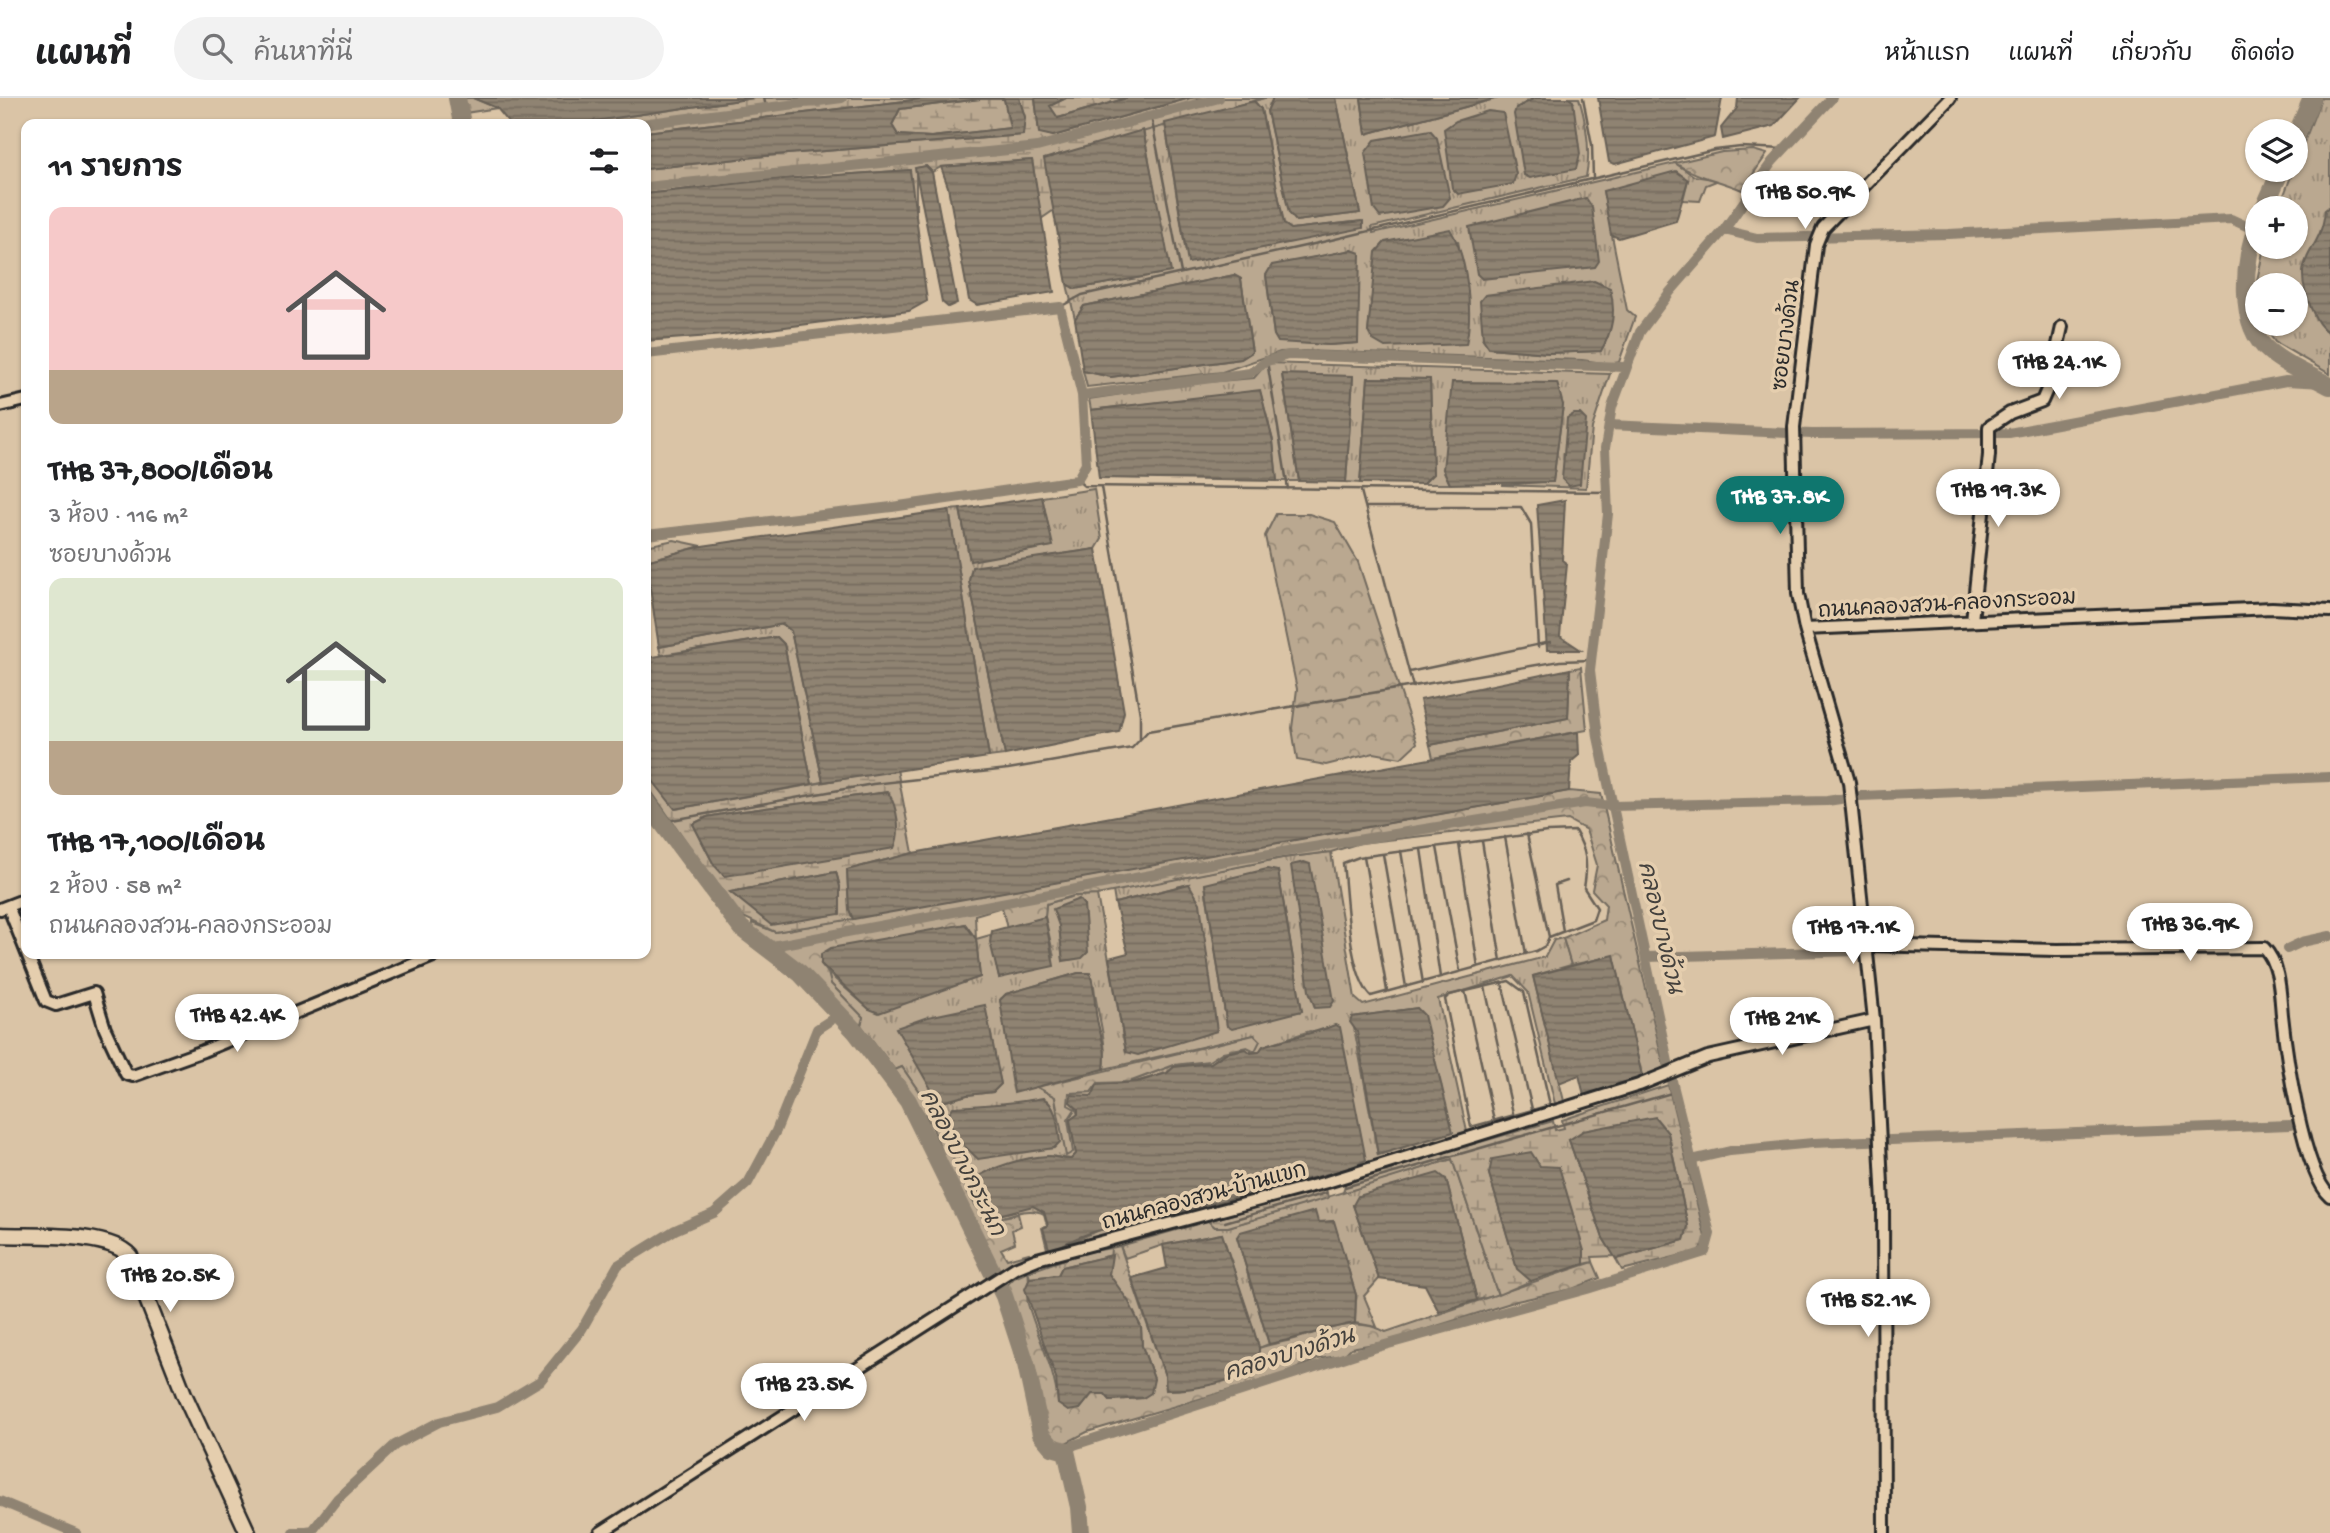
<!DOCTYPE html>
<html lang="th">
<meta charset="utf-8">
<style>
:root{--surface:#fff;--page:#f2f2f2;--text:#202124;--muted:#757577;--line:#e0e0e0;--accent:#0f766e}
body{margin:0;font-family:"Gochi Hand","Playpen Sans Thai",sans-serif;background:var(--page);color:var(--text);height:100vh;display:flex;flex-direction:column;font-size:26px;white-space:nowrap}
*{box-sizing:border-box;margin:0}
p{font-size:23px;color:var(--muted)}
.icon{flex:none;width:38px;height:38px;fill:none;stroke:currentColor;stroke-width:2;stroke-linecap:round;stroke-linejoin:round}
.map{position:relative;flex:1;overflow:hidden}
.sheet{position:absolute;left:21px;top:21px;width:630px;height:840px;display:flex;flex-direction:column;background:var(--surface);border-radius:14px;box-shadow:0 2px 5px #0004}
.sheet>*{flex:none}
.tools{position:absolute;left:2245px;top:21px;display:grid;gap:14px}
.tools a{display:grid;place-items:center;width:63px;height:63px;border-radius:50%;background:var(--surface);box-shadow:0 2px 5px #0004;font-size:35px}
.price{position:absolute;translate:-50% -60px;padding:0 16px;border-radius:24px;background:#fff;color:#222;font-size:23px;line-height:46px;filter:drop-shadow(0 2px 4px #0008)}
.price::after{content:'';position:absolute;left:50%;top:42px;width:21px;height:16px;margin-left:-10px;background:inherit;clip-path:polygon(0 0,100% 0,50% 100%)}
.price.active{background:var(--accent);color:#fff}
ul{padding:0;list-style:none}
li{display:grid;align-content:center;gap:14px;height:371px;padding:0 28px}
li span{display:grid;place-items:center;height:217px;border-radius:14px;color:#555}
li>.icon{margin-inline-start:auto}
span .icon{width:126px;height:126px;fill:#fffc;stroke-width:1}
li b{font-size:30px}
h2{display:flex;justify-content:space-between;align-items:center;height:84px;padding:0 28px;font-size:30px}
header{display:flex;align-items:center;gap:42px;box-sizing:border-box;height:98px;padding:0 35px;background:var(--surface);border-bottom:2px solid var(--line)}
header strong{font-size:33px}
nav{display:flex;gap:38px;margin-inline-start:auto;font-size:24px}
.search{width:490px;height:63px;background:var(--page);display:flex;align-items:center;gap:18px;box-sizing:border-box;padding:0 24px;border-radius:38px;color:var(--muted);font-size:26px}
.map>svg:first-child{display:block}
.grass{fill:url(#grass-tufts);stroke:#726a5e;stroke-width:2;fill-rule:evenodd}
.forest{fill:url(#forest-crowns);stroke:#726a5e;stroke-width:2}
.wetland{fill:url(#wetland-marsh);stroke:#726a5e;stroke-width:2;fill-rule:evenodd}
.water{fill:url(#water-rules);stroke:#676056;stroke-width:2;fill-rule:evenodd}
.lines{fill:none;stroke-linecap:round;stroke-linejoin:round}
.stream{stroke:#676056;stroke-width:2.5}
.canal{stroke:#8f8372;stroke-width:10}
.river{stroke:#8f8372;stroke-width:18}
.minor-casing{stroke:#2b2b2b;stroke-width:16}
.tertiary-casing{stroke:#2b2b2b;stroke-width:19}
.minor{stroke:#e5ceae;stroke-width:10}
.tertiary{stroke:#e5ceae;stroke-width:14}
.labels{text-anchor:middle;stroke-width:7;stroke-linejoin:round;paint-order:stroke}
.street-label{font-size:21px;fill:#2b2b2b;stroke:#e5ceae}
.water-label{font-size:23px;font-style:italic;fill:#44413d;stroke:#e5ceae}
</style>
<header>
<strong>แผนที่</strong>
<div class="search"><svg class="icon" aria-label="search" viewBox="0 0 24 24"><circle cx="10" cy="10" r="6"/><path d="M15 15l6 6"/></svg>ค้นหาที่นี่</div>
<nav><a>หน้าแรก</a><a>แผนที่</a><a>เกี่ยวกับ</a><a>ติดต่อ</a></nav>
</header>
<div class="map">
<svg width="2330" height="1435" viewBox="0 0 2330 1435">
<defs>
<pattern id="grass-tufts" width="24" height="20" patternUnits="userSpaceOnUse" patternTransform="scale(1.75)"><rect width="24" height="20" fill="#baa890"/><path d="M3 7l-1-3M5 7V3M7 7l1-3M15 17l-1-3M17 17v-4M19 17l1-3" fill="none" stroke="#978976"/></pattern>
<pattern id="forest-crowns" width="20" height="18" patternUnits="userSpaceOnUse" patternTransform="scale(1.75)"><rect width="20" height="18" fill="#baa890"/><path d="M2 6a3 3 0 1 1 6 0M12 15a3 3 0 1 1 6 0" fill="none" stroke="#978976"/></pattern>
<pattern id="wetland-marsh" width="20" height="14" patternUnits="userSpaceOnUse" patternTransform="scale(1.75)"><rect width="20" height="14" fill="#baa890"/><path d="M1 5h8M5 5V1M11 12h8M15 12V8" fill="none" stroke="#978976"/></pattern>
<pattern id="water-rules" width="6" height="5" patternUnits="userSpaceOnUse" patternTransform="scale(1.75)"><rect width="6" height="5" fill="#8f8372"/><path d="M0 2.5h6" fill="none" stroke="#756b5e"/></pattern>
</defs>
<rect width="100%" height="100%" fill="#dac4a6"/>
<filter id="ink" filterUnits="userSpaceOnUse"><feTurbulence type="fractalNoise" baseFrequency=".0143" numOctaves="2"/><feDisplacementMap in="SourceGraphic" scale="14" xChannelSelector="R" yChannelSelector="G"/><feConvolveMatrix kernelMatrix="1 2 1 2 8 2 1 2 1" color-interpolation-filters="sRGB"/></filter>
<g filter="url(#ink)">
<path class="grass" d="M1264,0H1273L1267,13L1289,114L1296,123L1360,115L1336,0H1361L1366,36L1498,0H1535L1516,10L1573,4L1568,0H1579C1586,24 1591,55 1586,79L1372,129L1373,135L1675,65L1694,78L1719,82L1706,87L1700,103L1683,102L1688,82L1603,93L1627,212L1635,219L1619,264L1611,266L1582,262L1303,253L1280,254L1222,274L1087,289L1083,273L1111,279L1241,261L1252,254L1241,181L1234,177L1084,208L1075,221L1067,186L1075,191L1170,174L1143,32L1165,25L1185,149L1362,123L1291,131L1284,126L1261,11L1254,3ZM1458,143L1465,183L1468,234H1368L1377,154L1385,144ZM1352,152L1358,245L1329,247L1278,243L1274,237L1266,178L1272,168ZM1483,241L1601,253L1548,255L1490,250Z
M2321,0H2330V276L2275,244L2262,226H2296V187H2258L2257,205L2255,192L2264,149H2296V110H2279Z
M1267,265L1610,276L1592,330L1586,390L1502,387L1553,383L1563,307L1443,371L1450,386H1423L1433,375L1430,281L1368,280L1360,385L1346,384L1353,279L1282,277L1299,383H1277L1273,343L1260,293L1091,312L1089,301L1195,285L1254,280Z
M1094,391L1102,441L1096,451L972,470L969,483L1005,657L989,659L949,412L960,411L970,462L1052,448L1042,399Z
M674,442L702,448L646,463V448Z
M782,526L791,533L823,684L812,686L784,546L777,539L661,557L659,549Z
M1331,754L1355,900L1363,907L1545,859L1554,842L1563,840L1571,867L1533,878L1565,1007L1556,1010L1528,894L1513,878L1438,901L1468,1038L1362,1070L1048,1155L1042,1130L1047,1127L1044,1116C1028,1108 1002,1118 988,1128L967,1093L935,1017L902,969L895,972L861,927L863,919L831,886L828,875L869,911L980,879L976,841L990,837L999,880L1054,859L1045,819L1046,806L1074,798L1097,797L1126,954L1189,786L1115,805L1113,793L1282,760ZM1278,773L1302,913L1227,928L1205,787ZM1084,807V833L1063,862L1059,828ZM1078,875L1094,888C1097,917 1108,943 1104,971L1254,937L1247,949L1223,954L1209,963L1174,967L1129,984L1097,985L1091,994L1068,995V1007L1074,1014L1068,1022L1071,1032L1058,1021L1055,999L1037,989L1000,902L1006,896ZM1417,910L1452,1034L1378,1057L1352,919ZM1329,930L1351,1070L1124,1128L1107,1129L1050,1153L1044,1130L1049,1128L1044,1114L1034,1108L1050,1058L1071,1061L1076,1056L1070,1022L1078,1017L1075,1008L1111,985L1124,987L1167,975L1174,969L1211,965L1226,954H1259L1263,948L1310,933L1322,935ZM994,958L1001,986L993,994L967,997L939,1005Z
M1452,1061L1498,1197L1477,1202L1446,1081L1353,1107L1379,1181L1364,1198L1377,1229L1355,1225L1356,1197L1333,1123L1237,1139L1269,1246L1259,1250L1222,1136L1163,1147L1125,1160L1120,1148L1208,1123L1215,1129H1228Z
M1111,1150L1112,1157L1062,1169L1058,1177L1030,1180L1028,1174L1082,1155Z"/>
<path class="forest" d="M462,0H473L497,10L465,15Z
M1753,52L1767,56L1742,92C1719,82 1696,79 1675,65L1722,54Z
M1276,416H1309L1335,424L1358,464L1417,645L1401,660L1374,655L1326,667L1297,662L1292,630L1297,591L1265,438Z
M1581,569L1587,632L1433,660L1430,647L1568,620L1570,571Z
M1569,693L1601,696L1664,969L1643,982L1614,858L1571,867L1563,840L1604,822L1606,807L1592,792L1597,767L1586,732L1568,722L1360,745L1331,754L1282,760L1097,797L1073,798L1046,806L1045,819L1007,831L1002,809L975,817L976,841L965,826L821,866L828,875L831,886L863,919L861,927L837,911L788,859L751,833L752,825L775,834Z
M1254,937L1260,943L1255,953L1247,949L1223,954L1209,963L1174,967L1129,984L1098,985L1091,994L1069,995L1068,1007L1075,1011L1068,1022L1073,1054L1066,1058L1055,999L1037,989Z
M902,969L935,1017L967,1093L987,1127L998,1120L1018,1116L1021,1128L1012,1132L1015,1145L1001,1151L1007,1161L1029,1155L1032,1160L1000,1173L959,1097L932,1028L895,972Z
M1120,1148L1165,1278L1166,1292L1259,1266V1250C1270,1246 1280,1245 1291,1242C1324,1233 1353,1217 1386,1234L1593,1164L1600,1180L1572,1191L1517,1203L1385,1244L1351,1250L1344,1257L1318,1261L1284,1276L1087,1334L1064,1346L1052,1341L1043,1333L1028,1256L1006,1188L1014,1180L1028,1174C1031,1185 1025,1194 1028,1206C1038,1241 1055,1270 1058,1306L1080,1311L1092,1296H1105L1110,1302L1143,1300L1154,1281L1142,1248L1141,1229L1109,1176L1111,1150Z"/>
<path class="wetland" d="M754,0H930L646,34V26H573Z
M1019,0H1035L1039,34L1053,38L1190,0H1264L1045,61L1054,112L1041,121L1032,62L941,69L932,74L926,68L916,70V135L909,72L768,82L646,96V71L775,57L1022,37L1025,19Z
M1066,0H1127L1058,20L1049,8Z
M980,1H1004L1011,30L931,39L898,37L892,27L900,11Z
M897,671L913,755L847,772L849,811L853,821L775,834L737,816L646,686V674L676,711ZM888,694L714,767L693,726L707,719L735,714ZM836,774L840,789L839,816L730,794Z
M1668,987L1706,1143L1698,1153L1622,1172L1616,1161L1684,1142L1688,1128L1668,1035L1569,1042L1603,1140L1615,1158L1592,1159L1593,1164L1584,1166V1153L1489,1076L1517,1170L1531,1183L1498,1197L1452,1061L1343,1095L1346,1083L1553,1023L1555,1032L1564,1030L1562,1022Z
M1326,1090L1328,1100L1228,1129H1215L1208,1123Z"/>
<path class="water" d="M473,0H754L573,26H510L497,10Z
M930,0H1019L1025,19L1023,37L775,57L646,71V34ZM980,1H1004L1010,30L931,39L898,37L892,27L900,11Z
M1035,0H1066L1050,8L1058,20L1127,0H1190L1053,38L1039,35Z
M1273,0H1336L1360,115L1296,123L1289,115L1267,13Z
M1361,0H1498L1366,36Z
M1535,0H1568L1573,3L1580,56L1576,71L1530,80L1524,77L1514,16L1516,10Z
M1598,0H1722L1715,39L1615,66L1609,64Z
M1738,0H1800L1774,28L1723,41L1721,30L1737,10Z
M1254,3L1261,11L1284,126L1291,131L1363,123V130L1188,165L1165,25Z
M1488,13L1503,15L1516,76L1513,86L1458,96L1452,90L1444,31L1456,23Z
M1143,32L1171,174L1075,191L1067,186L1044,61Z
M1430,32L1437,40L1450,100L1443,108L1380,119L1374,111L1365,55L1375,42Z
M1032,62L1054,194L977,207L969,202L948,89L941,69Z
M926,68L932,74L957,205L948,209L942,204L915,70Z
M910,72L927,203L909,213L724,237L646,243V96L768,82Z
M1676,73L1688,82L1676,123L1619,140L1611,137L1603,93Z
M1586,100L1592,109L1599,163L1595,169L1482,181L1477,176L1469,129Z
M2330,108V236C2319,229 2316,221 2311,210C2288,154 2321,159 2325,112Z
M1450,131C1468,160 1473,214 1466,246L1385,249L1373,242L1368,234L1376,154L1385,144Z
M1352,152L1360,155L1358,245L1329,247L1278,244L1274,237L1266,177L1272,167Z
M1234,177L1241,181L1252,254L1241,261L1111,279L1083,273L1075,221L1084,208Z
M1594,183L1610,190C1616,213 1613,232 1601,253L1548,255L1489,250L1483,241L1480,203L1485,197Z
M1282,276L1353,278L1346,384L1299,383Z
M1368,280L1430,281L1433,376L1423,386L1360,385Z
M1452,284L1557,285L1563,307L1553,384L1450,386L1443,371Z
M1260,292L1273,343L1277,383L1099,380L1091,312Z
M1574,316H1580L1586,322L1580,386L1569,388L1562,381L1567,320Z
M1042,399L1053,448L970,463L960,411Z
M1565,402L1562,462L1567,466L1560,538L1581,552H1547L1537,407Z
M949,412L989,659L823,684L791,533L783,526L659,549L646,463L702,448Z
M1096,451L1124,614L1119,634L1005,657L969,483L972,469Z
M777,539L784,546L812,686L675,711L646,674V560Z
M1570,571L1568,620L1430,647L1420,602Z
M1578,634L1579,657L1571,664L1569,693L853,821L849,811L847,772L913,755Z
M888,694C897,709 902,733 894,750L746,775L724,778L714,767L693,726L707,719L735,714Z
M1304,764L1310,766L1334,903L1330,909L1315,910L1309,893L1291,767Z
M1267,771L1278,773L1302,913L1232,931L1227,928L1205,786Z
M836,774L840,789V816L771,827L730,794Z
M1189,786L1200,805L1217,933L1138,957L1126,954L1109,860L1128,855L1115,805Z
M1079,801L1084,807L1088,854L1082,860L1063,863L1059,828L1053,811Z
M1045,819L1054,868L999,880L990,844L992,833Z
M965,826L976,841L980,879L879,915L869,911L821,866V856L831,850Z
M1614,857L1643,982L1585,1001L1579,977L1559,985L1533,878Z
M1078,875H1090C1095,890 1094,905 1097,921C1101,942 1107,948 1104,971L1014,995L1000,902L1006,896Z
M985,907L1001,986L993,994L967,997L939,1005L896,930L928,919Z
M1417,910L1424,917L1453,1034L1378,1057L1357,934L1350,924L1352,919Z
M1335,927L1340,929L1366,1062L1351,1070L1124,1128C1098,1130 1073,1140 1050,1154L1043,1130L1048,1128L1044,1114L1033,1108L995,1118L972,1082C992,1069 1024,1059 1048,1058C1056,1058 1062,1062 1071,1061L1076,1056L1070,1022L1078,1016V1011L1070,1004L1071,997L1092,998L1097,987L1137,984L1167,975L1174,969L1211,965L1226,955L1246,951L1251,955L1259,954L1263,948C1287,940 1313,936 1335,927Z
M1043,1000C1057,1007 1058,1029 1060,1044L1054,1050L978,1061L956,1040L947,1018L953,1009C984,1007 1013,1006 1043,1000Z
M1655,1019L1668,1035L1688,1128L1684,1142L1616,1161L1603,1140L1569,1042L1583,1033Z
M1531,1054L1540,1068L1559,1069L1584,1153V1166L1531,1183L1517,1171L1489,1076L1492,1061Z
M1438,1075L1446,1081L1477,1202L1439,1214L1425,1187L1379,1181L1353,1107L1358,1098Z
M1315,1113L1318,1124L1334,1123L1356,1197L1355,1225C1325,1230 1299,1241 1269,1246L1237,1139L1240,1134Z
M1222,1136L1252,1226L1259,1250V1266C1238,1284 1194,1292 1166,1292L1165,1278L1132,1180L1167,1170L1163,1147Z
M1112,1157L1109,1176L1129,1204L1141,1229L1142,1248L1154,1281L1151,1295L1143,1300L1110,1302L1105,1296H1092L1080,1311L1068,1313L1058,1306L1056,1280L1025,1191L1030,1180L1058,1177L1062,1169Z"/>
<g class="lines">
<path class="stream" d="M764,0L766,9
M1583,0L1592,47L1593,80
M1151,18L1181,175
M1060,209L1082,197L1314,146L1715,52L1741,49L1784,51
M1267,263L1288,391
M1077,382L1084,388L1606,394
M1101,389L1140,616V641
M1361,393L1413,589
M1366,409H1521L1531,426L1538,549
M1409,574L1550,544
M661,724L873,686L1008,671L1132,650L1148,633L1560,563L1592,562
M1575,733C1587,753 1588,767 1584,790L1597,810L1593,822L1549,839L1545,848L1536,853L1371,898C1348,875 1347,798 1343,765L1359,759L1547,734Z
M1527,736L1549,839
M1505,739L1526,856
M1482,743L1501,863
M1459,746L1478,869
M1437,749L1460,873
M1421,751L1440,879
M1401,753L1423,885
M1383,756L1406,889
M1364,758L1387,893
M1563,833L1555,787L1567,783
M1509,883L1524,894L1550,1007L1471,1029L1445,901L1449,897Z
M1502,885L1532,1011
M1485,889L1513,1015
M1465,893L1494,1022
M1345,1089L1675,994
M1225,1124L1326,1095"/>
<path class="canal" d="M642,26L842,0
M646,89L1037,49L1219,0
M1724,132L1757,140L1949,136L2231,121L2255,132
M646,256L1060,209L1082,297L1250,275L1267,263L1288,257L1624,269
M1609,327L1812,336L2009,335L2286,283L2324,285
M646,437L892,409L1077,382L1086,366L1082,297
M767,849L1220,764L1585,705L1612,708L1827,703L1860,698L2330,679
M2287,851L2302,844L2330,838
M1647,859L1860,853
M1691,1062L1730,1053L1813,1045L2290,1027
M1066,1353L1074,1347L1374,1250L1587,1191L1705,1154L1710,1136L1673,987L1598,639L1590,572L1608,416L1605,350L1612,309L1640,234L1670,194L1724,132L1772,64L1832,0
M0,1403L76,1435
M293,1435L313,1432L337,1401L395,1347L439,1324L497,1309L540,1283L582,1231L618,1167L675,1132L714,1115L748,1085L776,1033L817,931L837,918"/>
<path class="river" d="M457,0L462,26
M2296,37L2312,0
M2264,110L2281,72
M2258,126C2243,160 2237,228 2269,253C2286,268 2310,277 2330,288
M646,703L741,830L800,875L856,934L908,1003L1004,1198L1026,1266L1041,1336L1052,1349L1066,1353L1079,1409L1081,1435"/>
<defs>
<path id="minor" d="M0,308L26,302
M1972,523L1989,357V329L2010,315L2042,303L2049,287L2062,229
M1805,531L1798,496L1794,329L1816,147L1823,130L1950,0
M8,808L46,903L56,907L94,895L105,931L126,976L133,978L203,953L438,856
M0,811L26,801
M1867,847L2057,852L2264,850C2280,866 2280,895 2282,917C2286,956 2303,1074 2330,1098
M600,1435L1015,1170L1037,1161L1327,1084L1639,987L1708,959L1874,922
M1884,1435L1883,1107L1874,922L1849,684L1805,531L2272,510L2330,513"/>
<path id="tertiary" d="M0,1137C33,1139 108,1133 130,1158L184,1296L248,1435"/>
</defs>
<use href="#minor" class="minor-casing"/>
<use href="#tertiary" class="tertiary-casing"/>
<use href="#minor" class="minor"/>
<use href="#tertiary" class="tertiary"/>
</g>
</g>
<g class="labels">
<g class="street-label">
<text transform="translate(1785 237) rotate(-83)" y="7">ซอยบางด้วน</text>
<text transform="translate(1947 505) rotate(-3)" y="7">ถนนคลองสวน-คลองกระออม</text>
<text transform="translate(1204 1097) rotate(-15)" y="7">ถนนคลองสวน-บ้านแขก</text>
</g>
<g class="water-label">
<text transform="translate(1662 829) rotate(77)" y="8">คลองบางด้วน</text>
<text transform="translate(964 1064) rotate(63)" y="8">คลองบางกระนก</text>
<text transform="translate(1289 1255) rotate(-17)" y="8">คลองบางด้วน</text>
</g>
</g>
</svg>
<div class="tools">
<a><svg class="icon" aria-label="layers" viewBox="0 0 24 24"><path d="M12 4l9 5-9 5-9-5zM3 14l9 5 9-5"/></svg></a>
<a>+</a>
<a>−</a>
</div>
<b class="price" style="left:1805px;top:133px">THB 50.9K</b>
<b class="price" style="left:2059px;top:303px">THB 24.1K</b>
<b class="price" style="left:1998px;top:431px">THB 19.3K</b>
<b class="price active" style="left:1780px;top:438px">THB 37.8K</b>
<b class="price" style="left:2190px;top:865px">THB 36.9K</b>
<b class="price" style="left:1853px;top:868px">THB 17.1K</b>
<b class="price" style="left:237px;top:956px">THB 42.4K</b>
<b class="price" style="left:1782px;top:959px">THB 21K</b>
<b class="price" style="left:170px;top:1216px">THB 20.5K</b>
<b class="price" style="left:1868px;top:1241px">THB 52.1K</b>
<b class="price" style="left:804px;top:1325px">THB 23.5K</b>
<section class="sheet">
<h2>11 รายการ<svg class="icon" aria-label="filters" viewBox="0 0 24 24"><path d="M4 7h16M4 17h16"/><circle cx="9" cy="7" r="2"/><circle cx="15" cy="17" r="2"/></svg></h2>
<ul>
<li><span style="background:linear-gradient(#f6c9c9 75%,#b9a48a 0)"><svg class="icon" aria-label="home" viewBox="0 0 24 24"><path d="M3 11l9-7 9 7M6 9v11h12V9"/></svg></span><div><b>THB 37,800/เดือน</b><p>3 ห้อง · 116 m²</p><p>ซอยบางด้วน</p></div></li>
<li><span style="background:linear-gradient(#dfe7d0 75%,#b9a48a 0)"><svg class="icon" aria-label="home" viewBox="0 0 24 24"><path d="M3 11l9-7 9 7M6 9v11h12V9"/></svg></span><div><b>THB 17,100/เดือน</b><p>2 ห้อง · 58 m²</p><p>ถนนคลองสวน-คลองกระออม</p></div></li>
</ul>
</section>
</div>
